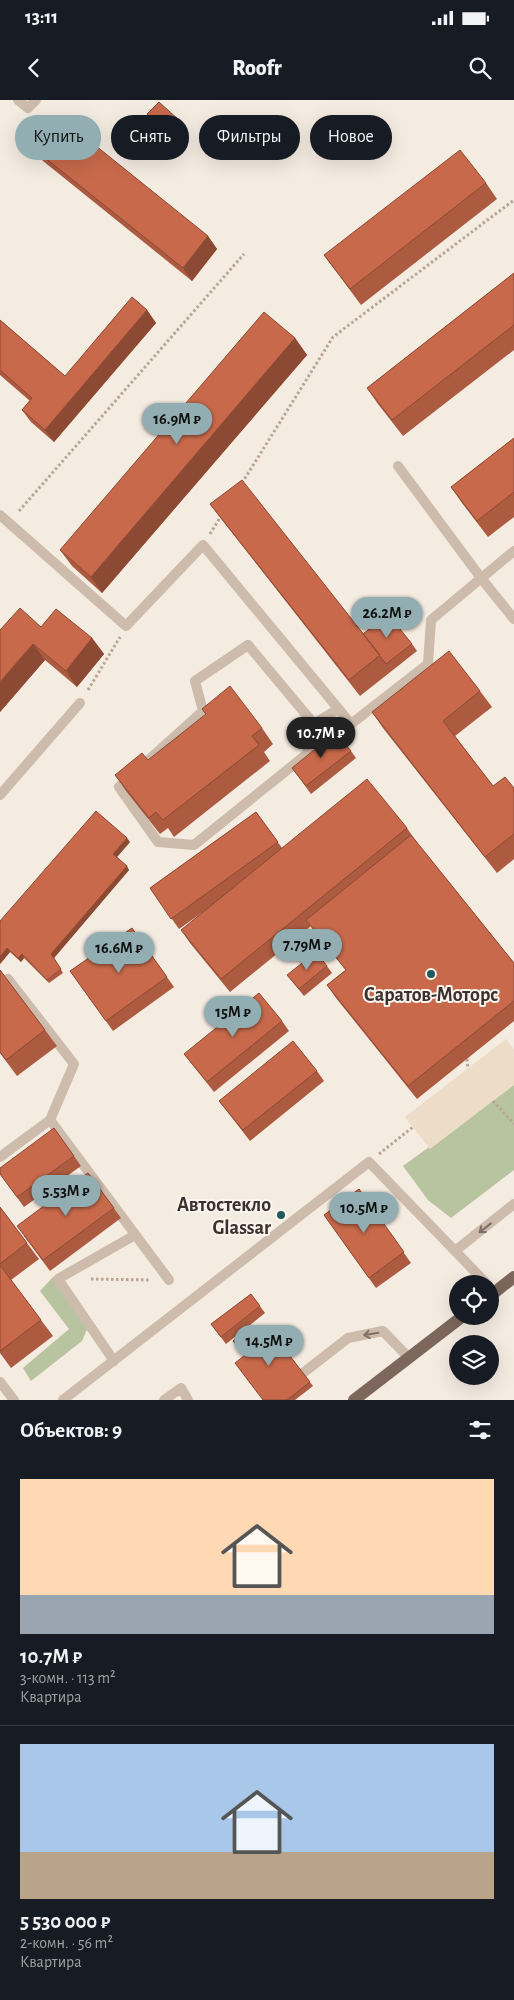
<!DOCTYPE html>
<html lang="ru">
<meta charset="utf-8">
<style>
:root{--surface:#171b24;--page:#20242c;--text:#f1f3f6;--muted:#9ea1a6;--line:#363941;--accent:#92aeb2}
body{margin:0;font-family:"Alegreya Sans",sans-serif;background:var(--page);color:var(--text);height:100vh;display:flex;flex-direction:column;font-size:19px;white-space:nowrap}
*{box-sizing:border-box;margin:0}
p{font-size:16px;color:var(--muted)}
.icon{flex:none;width:28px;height:28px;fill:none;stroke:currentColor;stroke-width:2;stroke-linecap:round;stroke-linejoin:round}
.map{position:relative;height:1300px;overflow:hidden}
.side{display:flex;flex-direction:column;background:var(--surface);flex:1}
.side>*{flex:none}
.guide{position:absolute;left:15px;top:15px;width:485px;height:45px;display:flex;gap:10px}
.fabs{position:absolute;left:449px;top:1175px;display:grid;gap:10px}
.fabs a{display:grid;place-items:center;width:50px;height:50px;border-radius:50%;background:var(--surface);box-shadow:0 5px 20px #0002;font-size:25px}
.price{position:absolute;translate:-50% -42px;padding:0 11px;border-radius:18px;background:var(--accent);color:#111;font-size:16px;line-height:32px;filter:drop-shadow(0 1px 2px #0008)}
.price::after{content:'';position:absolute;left:50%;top:30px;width:15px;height:11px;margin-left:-8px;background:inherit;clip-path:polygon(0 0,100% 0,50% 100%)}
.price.current{background:#222;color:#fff}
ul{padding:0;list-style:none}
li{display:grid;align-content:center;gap:10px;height:265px;padding:0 20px}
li+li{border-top:1px solid var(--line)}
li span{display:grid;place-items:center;height:155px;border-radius:0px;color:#555}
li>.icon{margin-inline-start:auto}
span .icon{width:90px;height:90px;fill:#fffc;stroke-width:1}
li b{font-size:21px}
h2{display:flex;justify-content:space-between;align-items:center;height:60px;padding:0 20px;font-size:21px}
.tag{padding:0 18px;border-radius:22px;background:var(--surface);box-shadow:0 5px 20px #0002;font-size:18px;line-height:45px}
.tag.current{background:var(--accent);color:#111}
.status{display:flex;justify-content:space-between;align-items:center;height:35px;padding:0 25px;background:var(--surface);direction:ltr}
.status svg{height:14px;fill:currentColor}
header{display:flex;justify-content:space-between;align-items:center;height:65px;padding:0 20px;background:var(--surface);font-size:22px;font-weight:800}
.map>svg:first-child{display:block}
.green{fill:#b8c4a0}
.plaza{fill:#ecdcc8}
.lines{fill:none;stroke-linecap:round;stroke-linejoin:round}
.path{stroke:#b9a596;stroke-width:3;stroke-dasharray:2.5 2.5;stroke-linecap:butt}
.service{stroke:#cdbbac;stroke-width:10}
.primary{stroke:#7d675c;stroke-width:12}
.wall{fill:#ac5a40}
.shaded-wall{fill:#8c4a34}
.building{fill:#c8694b;stroke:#8c4a34}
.oneway{stroke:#7d6f65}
.poi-dot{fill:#1f5a5e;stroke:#fbf5ee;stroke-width:2}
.labels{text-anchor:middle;stroke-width:4;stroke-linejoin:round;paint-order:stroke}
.poi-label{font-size:20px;font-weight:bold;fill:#3b302b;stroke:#fbf5ee}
</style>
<div class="status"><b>13:11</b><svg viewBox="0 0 49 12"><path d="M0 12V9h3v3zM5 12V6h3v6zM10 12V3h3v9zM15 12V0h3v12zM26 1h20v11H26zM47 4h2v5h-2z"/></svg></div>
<header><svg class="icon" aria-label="back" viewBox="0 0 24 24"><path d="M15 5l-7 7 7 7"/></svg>Roofr<svg class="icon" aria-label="search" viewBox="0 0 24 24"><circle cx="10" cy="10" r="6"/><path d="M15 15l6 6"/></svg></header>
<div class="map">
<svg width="514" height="1300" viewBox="0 0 514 1300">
<rect width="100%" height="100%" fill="#f4ebe1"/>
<path class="green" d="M514,985V1070L451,1118L428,1100L403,1066Z
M53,1177L88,1227L82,1241L31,1281L23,1268L69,1229L40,1191Z"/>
<path class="plaza" d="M506,939L514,949V985L430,1049L405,1017Z"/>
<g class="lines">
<path class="path" d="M242,383L333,237L514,100
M19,411L244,154
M210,434L221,416
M88,590L120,537
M467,959L468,969
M493,1001L514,1024
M379,1054L413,1027
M91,1179L149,1180"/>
<path class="service" d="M18,0L28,8L36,0
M398,366L481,478L514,519
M0,415L126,526L203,445L351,624L428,564L431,520L514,451
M143,665L203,611L195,581L248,545L314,624
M131,676L119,687L158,742L194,745L307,654L314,624L338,609
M0,695L80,603
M0,884L8,879L74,964L50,1020L0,1057
M50,1020L169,1180
M455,1151L514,1104
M114,1261L58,1179L135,1135
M303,1273L348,1238L383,1231L409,1258
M0,1282L14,1300
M63,1300L369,1062L487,1184
M164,1300L181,1288L188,1300"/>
<path class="primary" d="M490,1196L514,1177
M354,1300L463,1216"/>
</g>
<path class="wall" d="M147,14L180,21L185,29L173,41L152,21Z
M34,49L208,136L217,149L192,181L43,61Z
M486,83L497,99L361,205L324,155Z
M514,173V250L403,336L378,304L367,288Z
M147,210L156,223L54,342L31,322L22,310L30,301L0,275V220L65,276Z
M295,238L307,255L102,493L72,466L60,450Z
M514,338V417L488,437L462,403L451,387Z
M210,404L363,534L412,544L417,551L360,596L222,420Z
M41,527L92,538L104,554L77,587L45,560L0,612V530Z
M480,591L492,607L455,636L493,686L514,688V759L497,773L383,628L372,612Z
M202,609L262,628L273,644L264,652L270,661L174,737L168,728L160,734L126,691L115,675L148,660L206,615Z
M351,651L356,658L311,694L292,668Z
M256,712L282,748L407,728L415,740L514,863V921L417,999L336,898L327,885L346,870L311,826L230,892L190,843L181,830L210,807L179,829L150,788Z
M130,742L117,757L129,770L54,858L63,873L49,883L24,858L21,862L10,852L0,864V821Z
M132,828L174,887L113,931L70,871Z
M327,866L332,873L304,896L287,875Z
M0,870L57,946L17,976L0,953Z
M282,921L289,931L214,992L184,954Z
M317,971L324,981L250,1041L219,1001Z
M54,1028L81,1066L24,1107L0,1074Z
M88,1073L121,1118L50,1171L24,1136Z
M359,1089L411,1163L376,1188L324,1115Z
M0,1107L39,1159L11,1180L53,1236L11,1268L0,1253Z
M251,1194L265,1213L226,1244L211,1224Z
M273,1234L313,1286L295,1300H263L262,1242Z"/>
<path class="shaded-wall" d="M208,136L217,149L192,181L183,168Z
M147,210L156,223L54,342L45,330Z
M295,238L307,255L102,493L91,477Z
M92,538L104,554L77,587L66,571Z
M33,544L45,560L0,612V582Z
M127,738L130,742L116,758L113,754Z
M127,766L129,770L54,858L63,873L51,854Z
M7,848L10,852L0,864V857Z
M22,854L24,858L21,862L18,858Z"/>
<path class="building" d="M159,2L180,21L168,34L147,14Z
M60,17L208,136L183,168L34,49Z
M460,50L486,83L350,189L324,155Z
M514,173V225L392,320L367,288Z
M132,197L147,210L45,330L22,310L32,298L0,270V220L65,276Z
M264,212L295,238L91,477L60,450Z
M514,338V392L477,421L451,387Z
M242,380L380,555L349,580L210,404Z
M20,508L41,527L56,509L92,538L66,571L33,544L0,582V530Z
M388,514L412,544L386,564L363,534Z
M449,551L480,591L443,621L493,686L505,677L514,688V734L485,757L372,612Z
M230,586L262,628L252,636L259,645L163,720L156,712L149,718L115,675L142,653L148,660L206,614L202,609Z
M336,632L351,651L306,686L292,668Z
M367,679L407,728L221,879L181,830Z
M96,711L127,738L113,754L127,766L51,854L61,869L47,880L22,854L18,858L7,848L0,857V821Z
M256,712L278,742L171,819L150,788Z
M411,735L514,863V901L408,986L327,885L346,870L306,820Z
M132,828L167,877L106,921L70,871Z
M316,852L327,866L299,889L287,875Z
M0,870L45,930L6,960L0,952Z
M259,893L282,921L207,982L184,954Z
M293,941L317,971L243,1030L219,1001Z
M54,1028L74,1056L17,1097L0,1074V1068Z
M88,1073L114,1108L43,1160L17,1126Z
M359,1089L404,1152L369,1178L324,1115Z
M0,1107L27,1143L0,1164Z
M0,1165L41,1220L0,1251Z
M251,1194L260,1206L221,1237L211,1224Z
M251,1227L262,1242L273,1234L310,1282L287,1300H263L235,1263L245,1255L233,1241Z"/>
<defs><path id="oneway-shaft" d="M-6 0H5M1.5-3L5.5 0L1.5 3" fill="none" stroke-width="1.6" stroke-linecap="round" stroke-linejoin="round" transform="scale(1.25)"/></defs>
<g class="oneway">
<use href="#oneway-shaft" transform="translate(485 1128) rotate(142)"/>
<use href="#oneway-shaft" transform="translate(371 1234) rotate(170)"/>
</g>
<g class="poi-dot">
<circle cx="431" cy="874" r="5"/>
<circle cx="281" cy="1115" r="5"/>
</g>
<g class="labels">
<g class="poi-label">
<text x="431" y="901">Саратов-Моторс</text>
<text x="271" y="1111" text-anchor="end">Автостекло<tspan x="271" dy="23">Glassar</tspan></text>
</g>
</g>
</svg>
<div class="fabs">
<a><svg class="icon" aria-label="locate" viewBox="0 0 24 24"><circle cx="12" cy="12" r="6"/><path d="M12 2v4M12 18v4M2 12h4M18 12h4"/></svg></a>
<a><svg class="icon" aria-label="layers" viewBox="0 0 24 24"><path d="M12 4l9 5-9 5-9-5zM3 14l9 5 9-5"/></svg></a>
</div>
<b class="price" style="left:177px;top:345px">16.9M ₽</b>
<b class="price" style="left:387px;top:539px">26.2M ₽</b>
<b class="price current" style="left:321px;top:659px">10.7M ₽</b>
<b class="price" style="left:307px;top:871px">7.79M ₽</b>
<b class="price" style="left:119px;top:874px">16.6M ₽</b>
<b class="price" style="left:233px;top:938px">15M ₽</b>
<b class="price" style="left:66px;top:1117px">5.53M ₽</b>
<b class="price" style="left:364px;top:1134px">10.5M ₽</b>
<b class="price" style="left:269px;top:1267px">14.5M ₽</b>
<div class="guide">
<a class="tag current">Купить</a>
<a class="tag">Снять</a>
<a class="tag">Фильтры</a>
<a class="tag">Новое</a>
</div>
</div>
<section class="side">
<h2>Объектов: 9<svg class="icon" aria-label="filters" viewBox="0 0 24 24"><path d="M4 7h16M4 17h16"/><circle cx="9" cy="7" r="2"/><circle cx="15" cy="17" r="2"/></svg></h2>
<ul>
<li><span style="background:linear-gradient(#ffd9b3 75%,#9aa5b1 0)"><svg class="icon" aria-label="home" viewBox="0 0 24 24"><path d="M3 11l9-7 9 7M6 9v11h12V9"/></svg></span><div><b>10.7M ₽</b><p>3-комн. · 113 m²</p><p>Квартира</p></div></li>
<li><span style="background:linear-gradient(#a9c7e8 70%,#b9a48a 0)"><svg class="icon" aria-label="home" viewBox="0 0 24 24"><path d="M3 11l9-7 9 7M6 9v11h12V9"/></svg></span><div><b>5 530 000 ₽</b><p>2-комн. · 56 m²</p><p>Квартира</p></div></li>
</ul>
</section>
